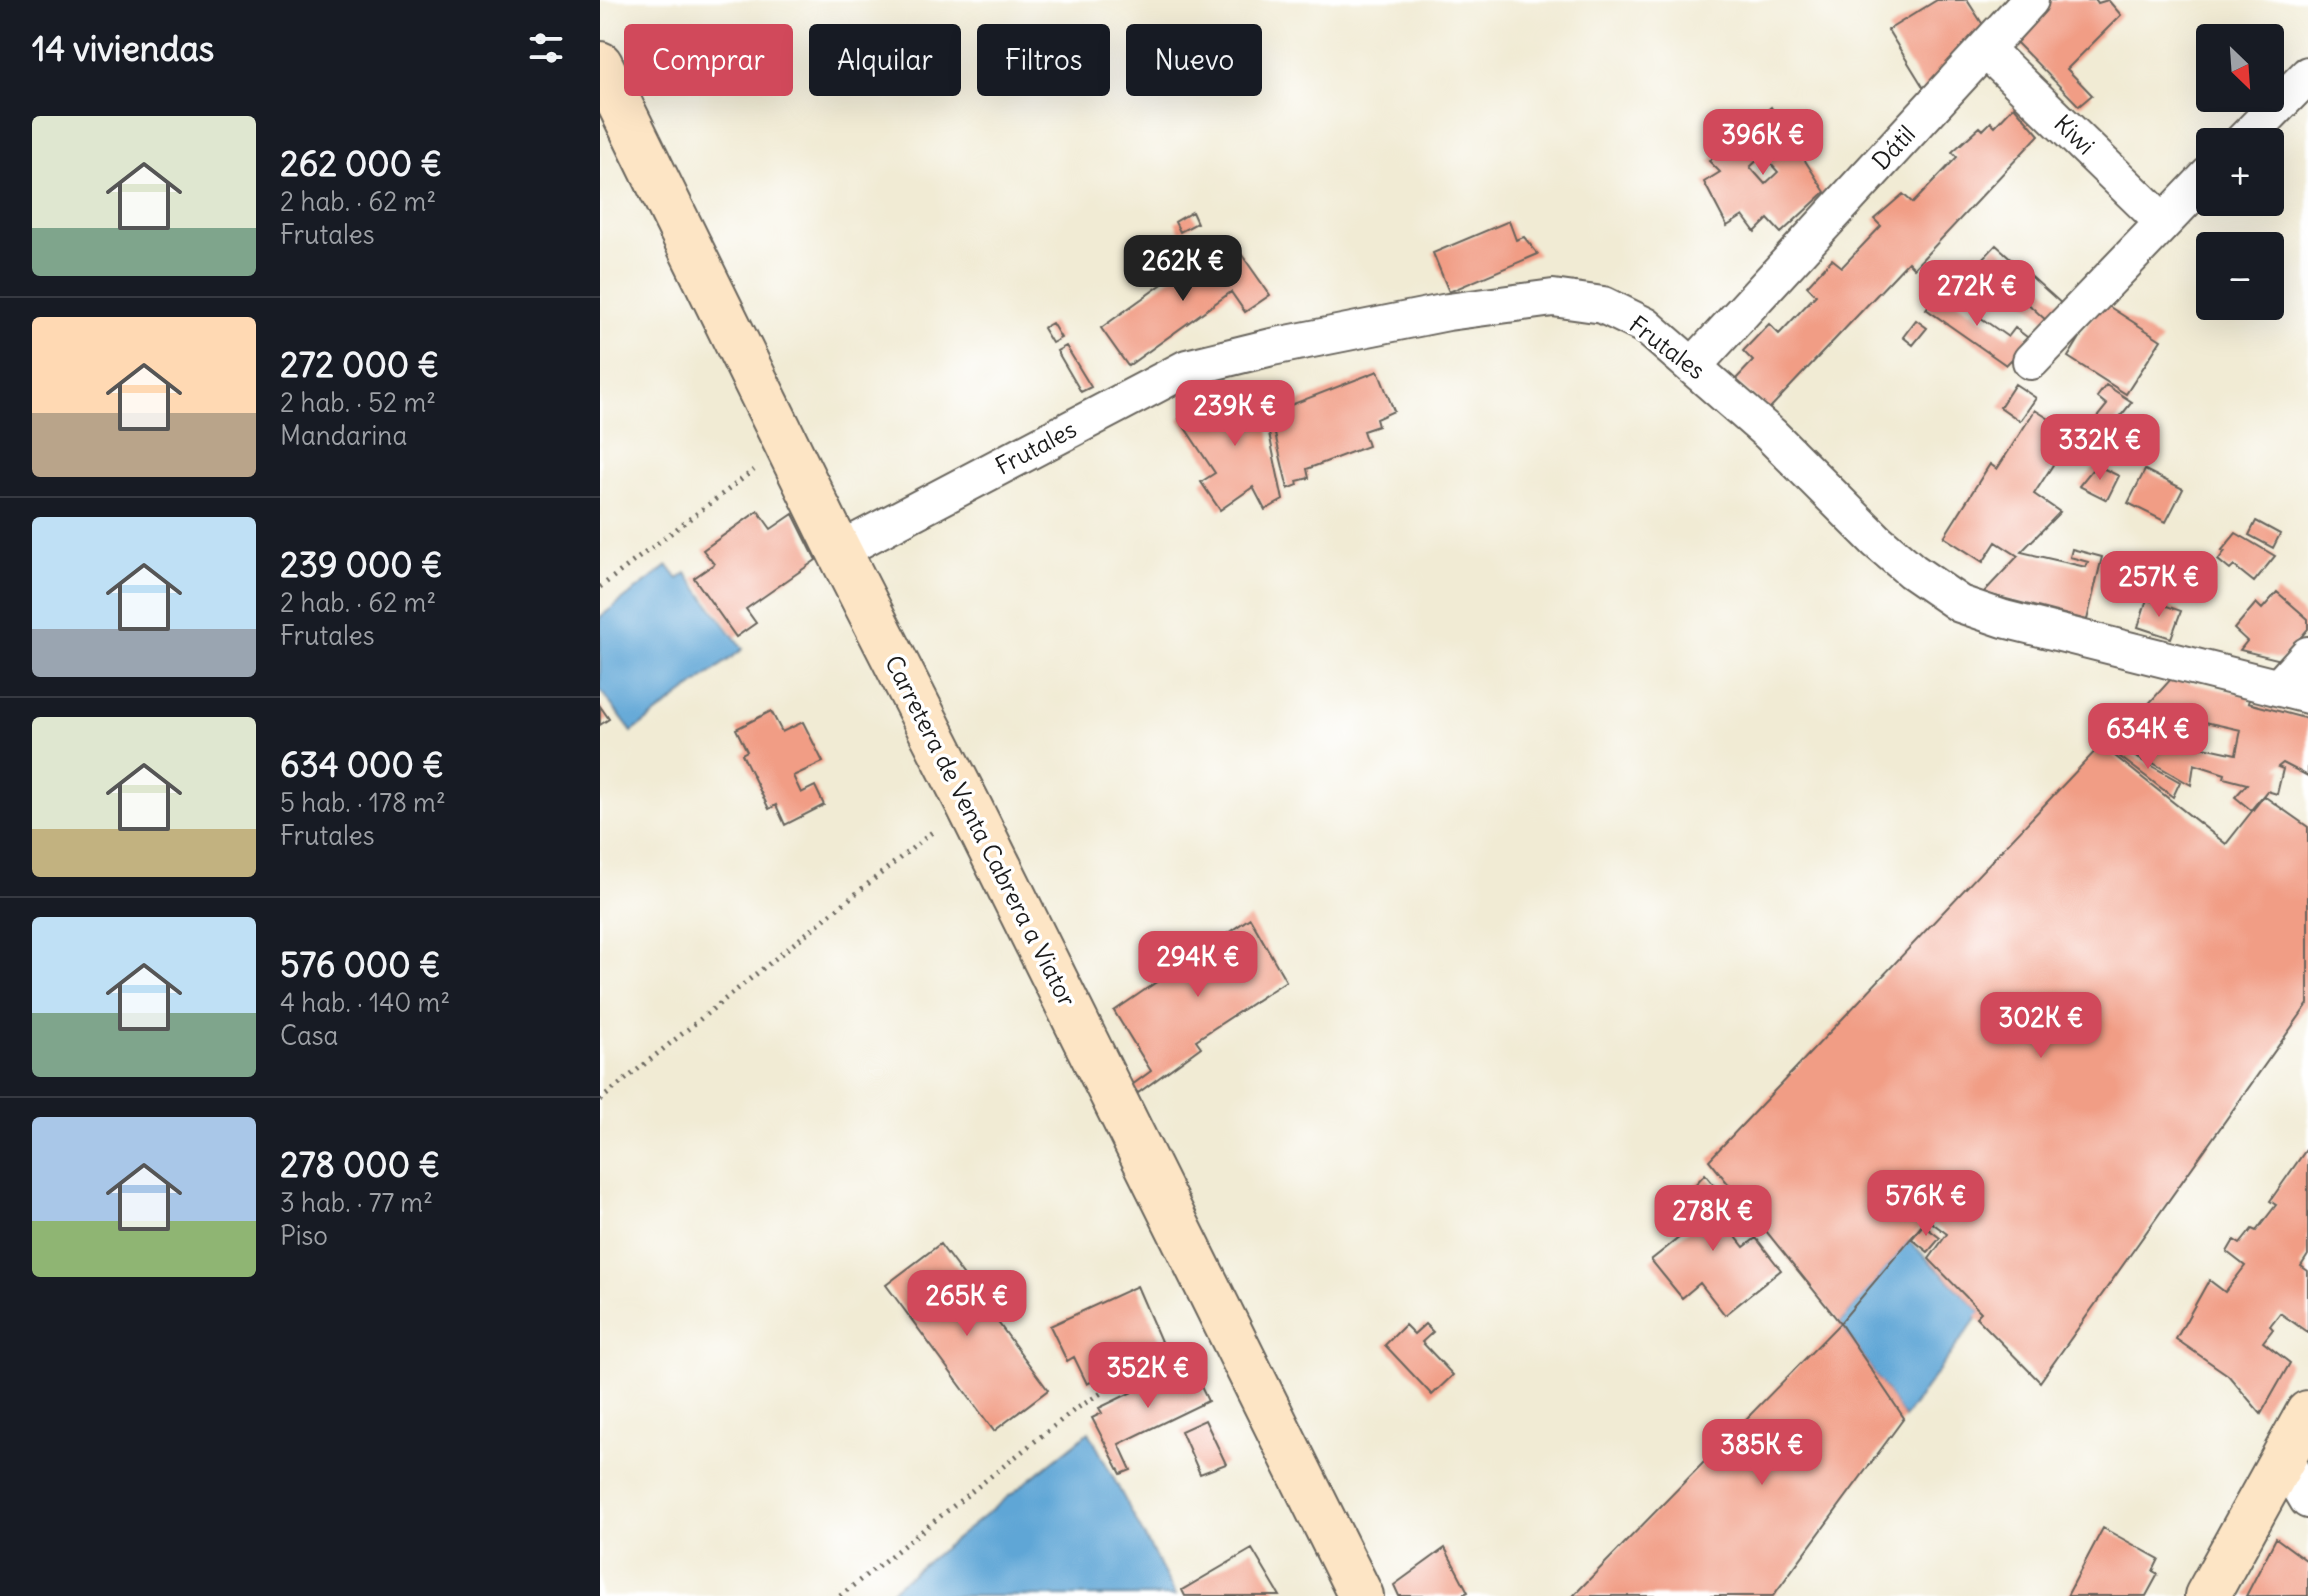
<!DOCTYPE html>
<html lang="es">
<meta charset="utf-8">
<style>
:root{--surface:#171b24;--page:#242831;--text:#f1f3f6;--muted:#9ea1a6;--line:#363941;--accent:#d1495b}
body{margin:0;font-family:Delius,sans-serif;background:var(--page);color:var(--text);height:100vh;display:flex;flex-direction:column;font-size:30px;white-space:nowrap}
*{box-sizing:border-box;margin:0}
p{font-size:26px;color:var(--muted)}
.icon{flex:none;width:44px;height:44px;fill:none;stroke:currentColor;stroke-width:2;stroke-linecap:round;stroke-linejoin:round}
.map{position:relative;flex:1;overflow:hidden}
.sheet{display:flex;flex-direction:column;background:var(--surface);width:600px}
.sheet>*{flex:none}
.hud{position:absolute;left:24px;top:24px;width:760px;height:72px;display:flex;gap:16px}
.needle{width:52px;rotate:155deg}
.controls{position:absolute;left:1596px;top:24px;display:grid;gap:16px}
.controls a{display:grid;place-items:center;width:88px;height:88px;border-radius:8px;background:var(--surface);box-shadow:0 8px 32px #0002;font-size:40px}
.price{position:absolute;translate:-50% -68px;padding:0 18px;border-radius:16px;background:var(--accent);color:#fff;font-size:26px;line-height:52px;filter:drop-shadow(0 2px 4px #0008)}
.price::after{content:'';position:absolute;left:50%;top:48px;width:24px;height:18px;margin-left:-12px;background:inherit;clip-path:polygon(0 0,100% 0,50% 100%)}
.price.on{background:#222;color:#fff}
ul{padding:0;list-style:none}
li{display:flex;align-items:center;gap:24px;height:200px;padding:0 32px}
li+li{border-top:2px solid var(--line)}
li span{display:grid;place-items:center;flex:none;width:224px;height:160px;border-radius:8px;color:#555}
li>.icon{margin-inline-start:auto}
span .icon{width:96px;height:96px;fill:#fffc;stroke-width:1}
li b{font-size:34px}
h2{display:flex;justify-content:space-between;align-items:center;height:96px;padding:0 32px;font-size:34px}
.tag{padding:0 28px;border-radius:8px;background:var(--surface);box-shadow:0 8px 32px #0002;font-size:28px;line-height:72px}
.tag.on{background:var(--accent);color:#fff}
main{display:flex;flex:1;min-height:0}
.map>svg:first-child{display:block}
.water{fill:#5fa6d6;stroke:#3e6179;stroke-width:2}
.building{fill:#f19d85;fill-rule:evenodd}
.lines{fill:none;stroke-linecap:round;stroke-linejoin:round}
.street-casing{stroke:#67645c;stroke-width:40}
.secondary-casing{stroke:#67645c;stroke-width:48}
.path{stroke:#67645c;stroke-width:5;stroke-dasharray:2 6;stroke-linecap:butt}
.street{stroke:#fff;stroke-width:36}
.secondary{stroke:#fde5c5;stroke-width:44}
.labels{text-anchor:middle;stroke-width:7;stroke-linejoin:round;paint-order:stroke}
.street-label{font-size:24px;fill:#1c1c1c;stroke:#fff}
</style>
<main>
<section class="sheet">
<h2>14 viviendas<svg class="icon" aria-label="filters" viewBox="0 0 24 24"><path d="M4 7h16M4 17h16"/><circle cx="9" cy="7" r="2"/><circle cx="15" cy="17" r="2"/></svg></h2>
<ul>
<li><span style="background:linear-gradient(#dfe7d0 70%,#7fa58c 0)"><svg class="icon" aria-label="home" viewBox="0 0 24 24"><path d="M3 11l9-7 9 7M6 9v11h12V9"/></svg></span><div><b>262 000 €</b><p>2 hab. · 62 m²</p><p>Frutales</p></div></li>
<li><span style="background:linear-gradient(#ffd9b3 60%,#b9a48a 0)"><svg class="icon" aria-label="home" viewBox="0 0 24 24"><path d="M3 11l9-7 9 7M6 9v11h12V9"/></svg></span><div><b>272 000 €</b><p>2 hab. · 52 m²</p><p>Mandarina</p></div></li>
<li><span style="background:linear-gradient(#bfe0f5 70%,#9aa5b1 0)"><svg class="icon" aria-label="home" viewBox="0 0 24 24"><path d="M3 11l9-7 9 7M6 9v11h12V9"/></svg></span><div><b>239 000 €</b><p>2 hab. · 62 m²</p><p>Frutales</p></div></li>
<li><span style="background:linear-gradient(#dfe7d0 70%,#c2b280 0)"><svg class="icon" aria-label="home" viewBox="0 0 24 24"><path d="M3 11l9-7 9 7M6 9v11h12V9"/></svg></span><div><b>634 000 €</b><p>5 hab. · 178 m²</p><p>Frutales</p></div></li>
<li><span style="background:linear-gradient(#bfe0f5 60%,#7fa58c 0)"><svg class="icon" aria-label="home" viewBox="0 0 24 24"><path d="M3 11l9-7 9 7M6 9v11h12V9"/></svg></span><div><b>576 000 €</b><p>4 hab. · 140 m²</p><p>Casa</p></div></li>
<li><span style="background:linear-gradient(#a9c7e8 65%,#8fb573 0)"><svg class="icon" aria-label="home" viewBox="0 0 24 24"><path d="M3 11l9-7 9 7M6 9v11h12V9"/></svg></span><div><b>278 000 €</b><p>3 hab. · 77 m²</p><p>Piso</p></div></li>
</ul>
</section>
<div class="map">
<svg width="1708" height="1596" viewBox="0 0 1708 1596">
<rect width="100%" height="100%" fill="#fff"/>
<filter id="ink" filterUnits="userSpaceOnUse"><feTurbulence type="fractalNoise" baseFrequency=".0125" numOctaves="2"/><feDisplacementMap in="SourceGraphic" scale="16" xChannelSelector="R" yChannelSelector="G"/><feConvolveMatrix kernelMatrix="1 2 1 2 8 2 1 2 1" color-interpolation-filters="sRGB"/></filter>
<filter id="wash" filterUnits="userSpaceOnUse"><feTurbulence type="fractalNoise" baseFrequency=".006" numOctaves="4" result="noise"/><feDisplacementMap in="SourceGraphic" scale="32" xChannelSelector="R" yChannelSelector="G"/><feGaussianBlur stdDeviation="1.8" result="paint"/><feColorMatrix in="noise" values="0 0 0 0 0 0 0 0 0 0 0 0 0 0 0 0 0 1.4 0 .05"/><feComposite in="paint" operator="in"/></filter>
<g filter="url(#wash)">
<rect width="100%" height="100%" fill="#f1ebd4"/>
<path class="water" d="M68,566L78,579L86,573L143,649L32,732L0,690V617Z
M1308,1240L1381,1312L1304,1418L1240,1323Z
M489,1432L576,1596H284Z"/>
<g id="blocks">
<path class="building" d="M1337,0H1367L1387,31L1325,90L1288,30Z
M1445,0H1496L1498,3L1508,0L1521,15L1467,69L1492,95L1479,106L1409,35Z
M1414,106L1439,135L1314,268L1308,262L1169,409L1135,380L1153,361L1143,351L1169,324L1179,334L1216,295L1207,286L1232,259L1242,267L1281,226L1274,219L1303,194L1313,203L1357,157L1352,152L1380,127L1383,130L1391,122L1395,126Z
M1171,107L1225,192L1181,233L1168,219L1155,232L1143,216L1127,226L1104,182L1120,172L1109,161ZM1163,155L1178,172L1165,184L1150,167Z
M592,212L597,223L580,232L575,222Z
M909,221L916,240L924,237L938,254L849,292L833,253Z
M1396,245L1463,305L1448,322L1381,261Z
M637,248L670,295L645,312L631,292L528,366L501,328L607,252L615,263Z
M1340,289L1408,337L1415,328L1431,340L1406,365L1326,309Z
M1502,302L1561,340L1526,394L1468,357Z
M1316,320L1327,328L1313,345L1303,337Z
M452,323L461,338L452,343L443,328Z
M466,346L491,387L481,392L457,351Z
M778,371L794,411L776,419L778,426L763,431L768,446L707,469L709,478L697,481L698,485L688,489L670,413Z
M629,384L644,407L661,395L683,500L665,510L653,487L620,510L601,482L615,473L579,419Z
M1415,384L1436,398L1420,421L1400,407Z
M1506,385L1532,402L1507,433L1493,422L1507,405L1497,397Z
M1435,410L1473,434L1434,494L1460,512L1421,552L1486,567L1488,562L1470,557L1472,549L1502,557L1487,620L1383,593L1418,556L1396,542L1383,562L1344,537L1390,464L1397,469Z
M1496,465L1519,476L1507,500L1479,486Z
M1545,470L1583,489L1566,522L1528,503Z
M158,511L171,529L193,514L216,560L146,609L156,623L136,637L94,578L114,564L103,550Z
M1656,521L1680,534L1673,548L1649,535Z
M1636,533L1675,556L1654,582L1634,566L1630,570L1618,560L1625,551L1622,550Z
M1677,592L1708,619V629L1681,660L1640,650L1647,641L1634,629L1656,603L1662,609Z
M1547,599L1581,611L1571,638L1538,627Z
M1571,679L1650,696L1648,703L1708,719V776L1683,763L1678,767L1683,769L1677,794L1667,791L1651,810L1635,797L1647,784L1624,778L1625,774L1594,764L1591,785L1515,741ZM1566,717L1585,722L1581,737L1565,733ZM1605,722L1641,730L1636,754L1599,746Z
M0,706L9,719L0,725Z
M171,711L182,732L203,722L223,762L193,776L201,793L215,786L224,805L185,825L176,805L169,809L142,754L147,751L136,729Z
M1511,743L1580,782L1573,797L1507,747Z
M1501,745L1626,844L1664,796L1708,827V1004L1440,1382L1376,1317L1381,1312L1329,1259L1347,1234L1327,1219L1240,1323L1109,1160Z
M650,918L686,981L596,1040L601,1047L538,1093L532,1085L551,1071L514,1011Z
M1708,1147V1255L1701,1266L1708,1271V1330L1707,1332L1680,1313L1670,1326L1673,1329L1663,1342L1690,1363L1661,1414L1628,1375L1576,1339L1609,1280L1625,1292L1645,1266L1627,1252L1634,1240L1640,1244L1652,1229L1656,1231L1676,1205L1670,1201Z
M1105,1174L1127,1201L1115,1210L1144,1247L1156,1238L1181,1270L1125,1315L1100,1283L1082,1298L1051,1260L1090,1229L1073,1208Z
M1323,1225L1340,1238L1328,1252L1312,1239Z
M340,1244L448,1390L394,1431L286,1285Z
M537,1286L563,1346L487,1384L474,1357L467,1361L450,1326Z
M1240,1323L1304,1418L1173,1596H973Z
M825,1324L833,1332L822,1342L853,1375L832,1395L785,1345L805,1325L814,1334Z
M590,1364L608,1401L519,1444L531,1470L521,1474L492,1418L502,1413L499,1408Z
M605,1420L626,1464L600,1474L581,1431Z
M1503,1528L1559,1559L1553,1571L1558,1574L1546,1596H1467Z
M1676,1538L1706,1560L1708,1557V1596H1646Z
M845,1548L868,1592L860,1596H799L794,1585Z
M652,1549L680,1596H585L582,1590Z"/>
</g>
</g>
<g filter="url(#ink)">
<use href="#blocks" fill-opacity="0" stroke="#67645c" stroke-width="2"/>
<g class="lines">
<defs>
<path id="street" d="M1385,49L1563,222
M1642,142L1708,75
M1431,361L1610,174
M1093,366L1430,0
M239,551L587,368L672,347L848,312L953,298L1003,305L1046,326L1170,434L1277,541L1312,571L1360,604L1404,619L1708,695
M1679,687L1708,655
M1683,1458L1708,1500"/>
<path id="secondary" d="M0,64L239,551L368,804L761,1596
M1607,1596L1708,1413"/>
</defs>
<use href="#street" class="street-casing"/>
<use href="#secondary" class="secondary-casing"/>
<path class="path" d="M0,587L154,470
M0,1100L336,829
M240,1596L473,1411L523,1379L594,1346"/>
<use href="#street" class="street"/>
<use href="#secondary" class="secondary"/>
</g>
</g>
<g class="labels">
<g class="street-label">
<text transform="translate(1474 135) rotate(44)" y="8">Kiwi</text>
<text transform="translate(1294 148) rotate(-47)" y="8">Dátil</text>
<text transform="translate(1067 348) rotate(37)" y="8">Frutales</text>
<text transform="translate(436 448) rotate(-28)" y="8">Frutales</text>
<text transform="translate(380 831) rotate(63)" y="8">Carretera de Venta Cabrera a Viator</text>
</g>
</g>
</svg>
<div class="controls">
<a><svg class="needle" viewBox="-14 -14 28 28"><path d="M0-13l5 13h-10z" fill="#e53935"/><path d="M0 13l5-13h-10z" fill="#9ea1a6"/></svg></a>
<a>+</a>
<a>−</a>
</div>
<b class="price" style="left:1163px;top:177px">396K €</b>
<b class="price on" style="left:583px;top:303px">262K €</b>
<b class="price" style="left:1377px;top:328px">272K €</b>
<b class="price" style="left:635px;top:448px">239K €</b>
<b class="price" style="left:1500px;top:482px">332K €</b>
<b class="price" style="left:1559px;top:619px">257K €</b>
<b class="price" style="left:1548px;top:771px">634K €</b>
<b class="price" style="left:598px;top:999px">294K €</b>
<b class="price" style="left:1441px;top:1060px">302K €</b>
<b class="price" style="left:1326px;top:1238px">576K €</b>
<b class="price" style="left:1113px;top:1253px">278K €</b>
<b class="price" style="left:367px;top:1338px">265K €</b>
<b class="price" style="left:548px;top:1410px">352K €</b>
<b class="price" style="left:1162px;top:1487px">385K €</b>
<div class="hud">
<a class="tag on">Comprar</a>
<a class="tag">Alquilar</a>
<a class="tag">Filtros</a>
<a class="tag">Nuevo</a>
</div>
</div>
</main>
